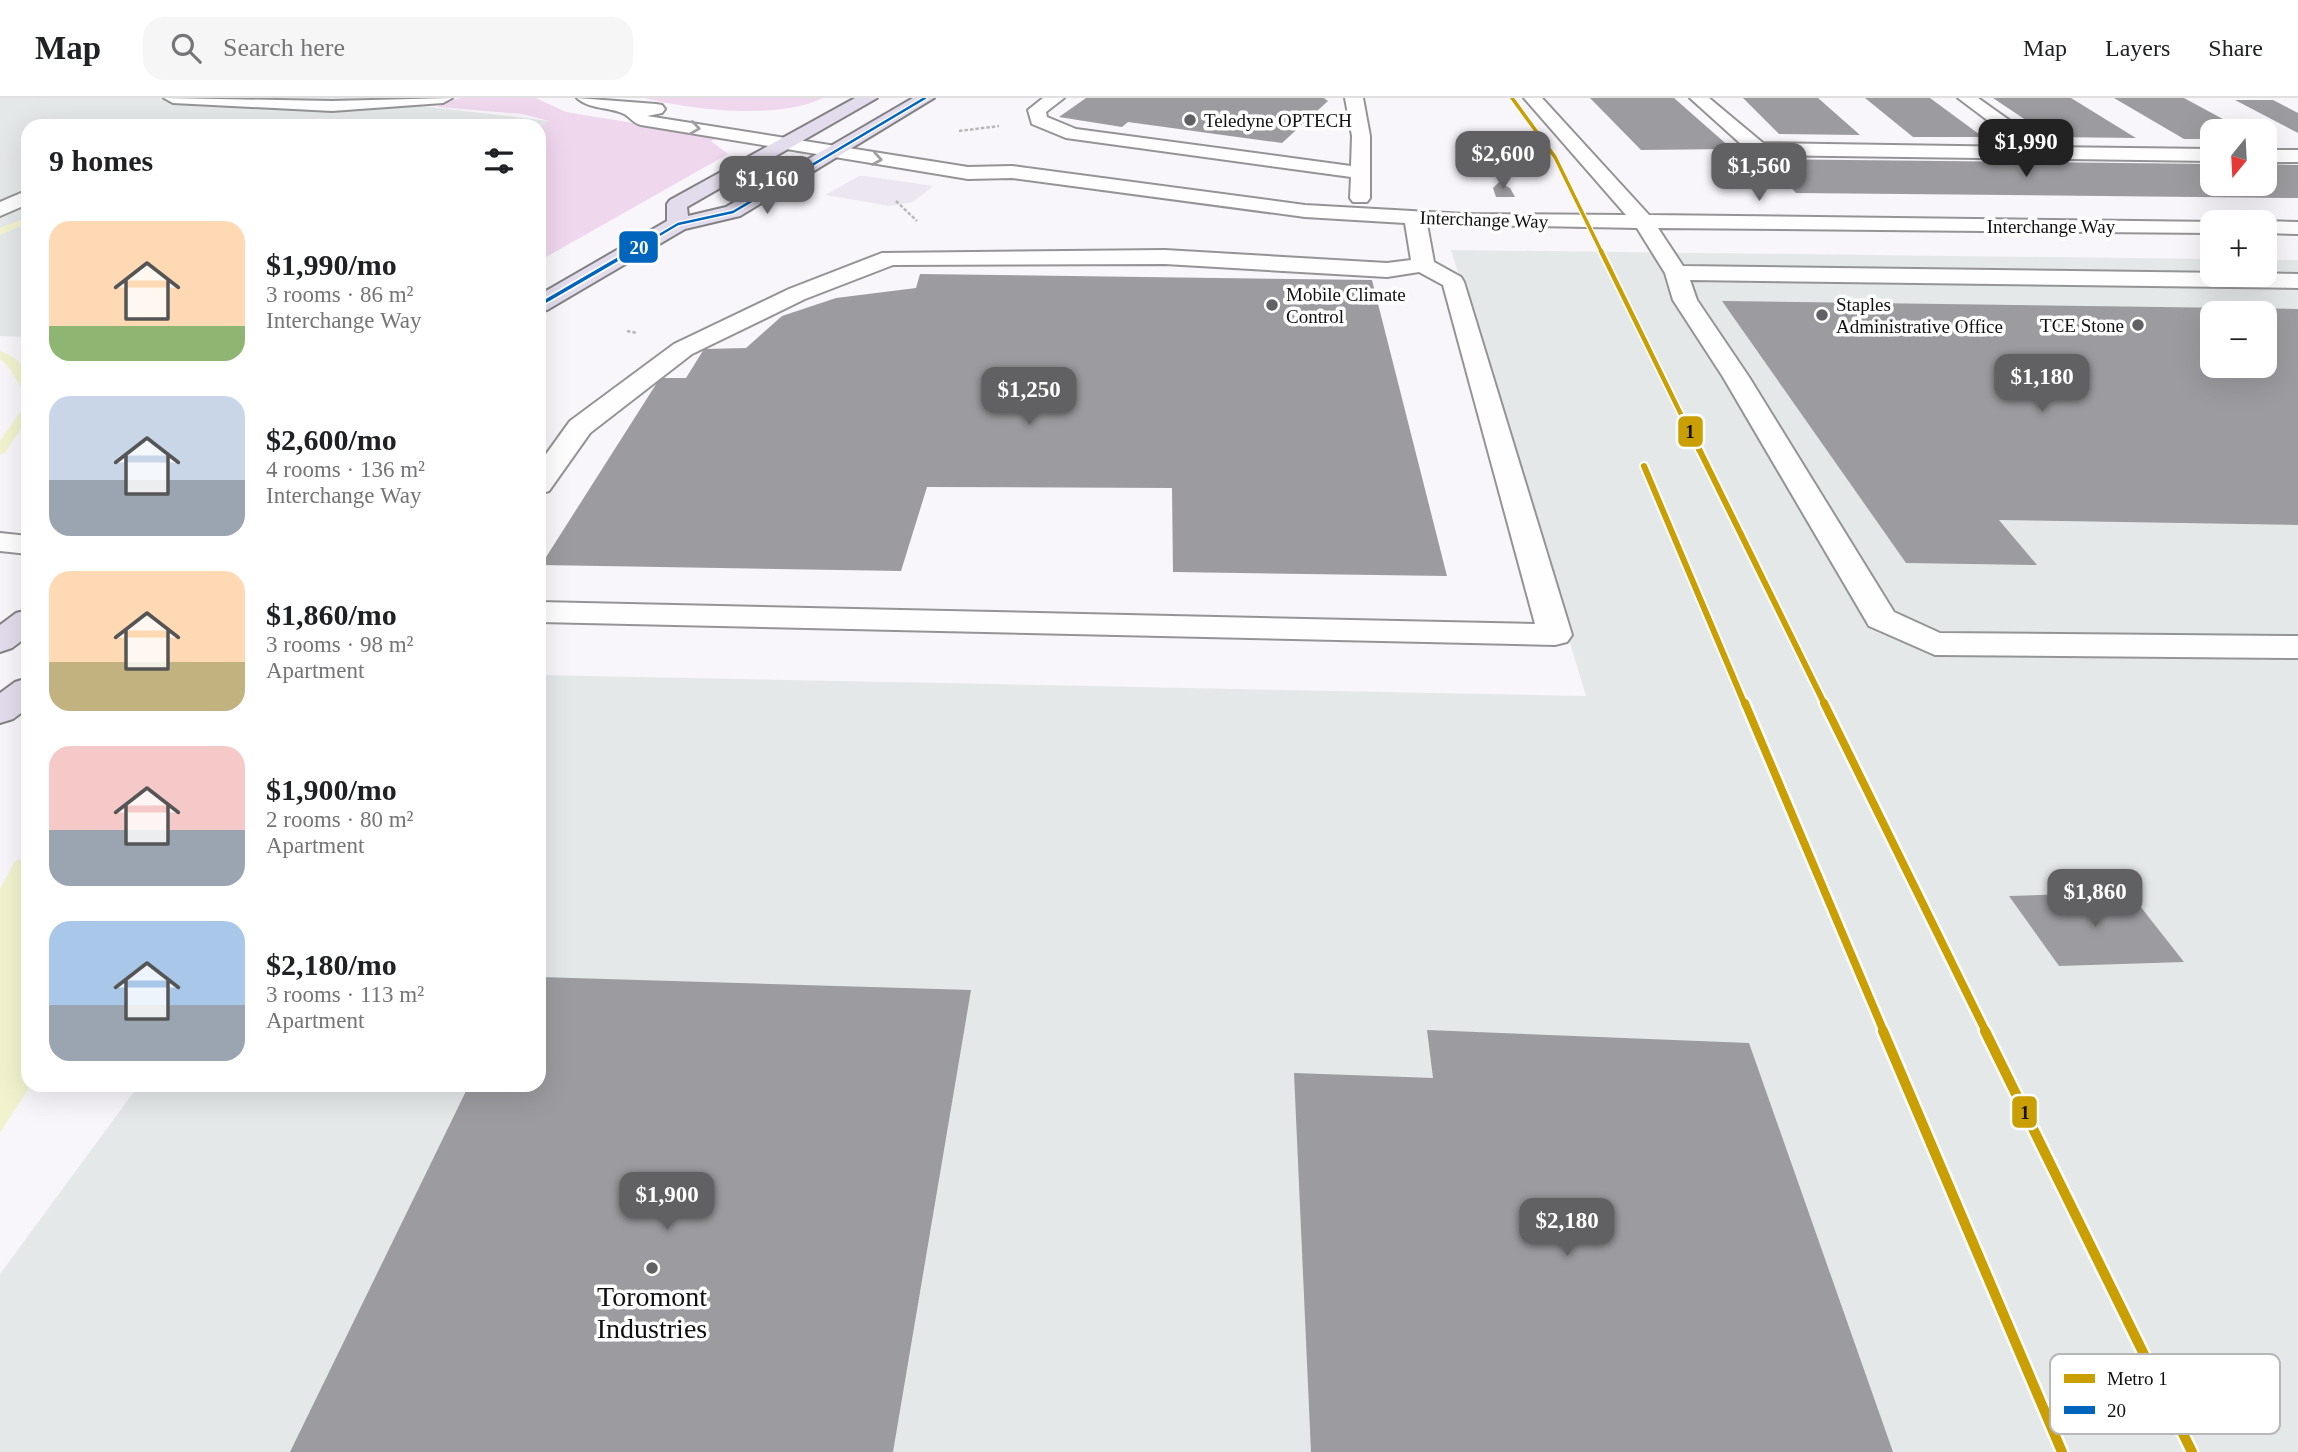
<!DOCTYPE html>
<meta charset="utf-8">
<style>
:root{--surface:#fff;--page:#f6f6f6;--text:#202124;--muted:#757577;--line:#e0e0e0;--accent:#616062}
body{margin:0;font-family:Georgia,serif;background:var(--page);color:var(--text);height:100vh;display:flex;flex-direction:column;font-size:26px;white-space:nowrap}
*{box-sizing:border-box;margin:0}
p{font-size:23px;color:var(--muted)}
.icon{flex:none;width:38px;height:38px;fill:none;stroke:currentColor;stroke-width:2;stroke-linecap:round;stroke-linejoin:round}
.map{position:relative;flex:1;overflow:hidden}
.side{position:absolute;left:21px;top:21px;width:525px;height:973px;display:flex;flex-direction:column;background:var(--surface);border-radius:21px;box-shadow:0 7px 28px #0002}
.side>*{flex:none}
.needle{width:46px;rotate:198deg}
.buttons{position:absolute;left:2200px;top:21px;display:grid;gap:14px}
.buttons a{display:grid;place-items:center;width:77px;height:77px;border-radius:14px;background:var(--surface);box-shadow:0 7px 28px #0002;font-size:35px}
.price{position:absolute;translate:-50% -60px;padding:0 16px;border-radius:14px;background:var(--accent);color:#fff;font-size:23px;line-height:46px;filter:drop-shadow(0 2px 4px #0008)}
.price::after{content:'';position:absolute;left:50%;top:42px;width:21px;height:16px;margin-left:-10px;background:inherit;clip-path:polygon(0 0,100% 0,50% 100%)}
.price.on{background:#222;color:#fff}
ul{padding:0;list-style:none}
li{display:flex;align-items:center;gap:21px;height:175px;padding:0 28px}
li span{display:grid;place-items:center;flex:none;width:196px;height:140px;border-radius:21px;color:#555}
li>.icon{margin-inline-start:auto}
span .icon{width:84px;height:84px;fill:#fffc;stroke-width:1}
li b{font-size:30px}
h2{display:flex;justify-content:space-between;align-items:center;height:84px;padding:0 28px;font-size:30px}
header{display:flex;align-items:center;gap:42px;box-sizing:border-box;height:98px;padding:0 35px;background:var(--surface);border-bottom:2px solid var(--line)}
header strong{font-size:33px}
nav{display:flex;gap:38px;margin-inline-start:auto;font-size:24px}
.search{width:490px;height:63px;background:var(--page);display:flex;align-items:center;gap:18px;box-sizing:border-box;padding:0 24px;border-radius:21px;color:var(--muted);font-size:26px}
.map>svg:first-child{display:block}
.industrial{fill:#e5e8e9;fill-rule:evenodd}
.green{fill:#efd7ed}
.plaza{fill:#ebe6ef}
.water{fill:#f2f3ce}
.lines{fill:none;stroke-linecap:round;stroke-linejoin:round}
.stream{fill:#f2f3ce;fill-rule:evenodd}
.building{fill:#9c9b9f;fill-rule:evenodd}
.minor-casing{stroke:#949496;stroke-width:4}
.major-casing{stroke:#828183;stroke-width:4}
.path{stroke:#b8b8b9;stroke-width:2.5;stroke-dasharray:3.5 2;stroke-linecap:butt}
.minor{fill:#fefefe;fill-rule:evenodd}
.major{fill:#e3dcec;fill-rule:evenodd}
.bus-1-far1-casing{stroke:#fff;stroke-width:5}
.bus-1-casing{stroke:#fff;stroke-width:7}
.bus-1-far1{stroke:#0065bd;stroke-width:2.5}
.bus-1{stroke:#0065bd;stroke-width:3.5}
.metro-1-far4-casing{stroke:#fff;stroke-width:6}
.metro-1-far3-casing{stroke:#fff;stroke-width:8}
.metro-1-far2-casing{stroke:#fff;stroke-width:10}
.metro-1-far1-casing{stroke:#fff;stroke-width:13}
.metro-1-casing{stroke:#fff;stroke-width:15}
.metro-1-far4{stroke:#ca9f03;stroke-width:3.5}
.metro-1-far3{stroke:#ca9f03;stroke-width:4.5}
.metro-1-far2{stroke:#ca9f03;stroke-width:6}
.metro-1-far1{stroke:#ca9f03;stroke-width:8}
.metro-1{stroke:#ca9f03;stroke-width:10}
.oneway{stroke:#9f9f9f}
.poi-dot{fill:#616062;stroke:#fff;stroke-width:2.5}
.labels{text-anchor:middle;stroke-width:7;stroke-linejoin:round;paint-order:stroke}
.far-poi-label{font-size:19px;fill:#101010;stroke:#fff;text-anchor:start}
.far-street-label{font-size:19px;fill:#101010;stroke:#fff}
.near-poi-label{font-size:28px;fill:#101010;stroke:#fff}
.key{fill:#fff;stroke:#b7b7b7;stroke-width:2}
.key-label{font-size:19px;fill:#101010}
.line-badge{stroke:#fff;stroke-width:2.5}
.badge-label{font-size:19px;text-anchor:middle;font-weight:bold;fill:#fff}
.pale-badge-label{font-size:19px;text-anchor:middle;font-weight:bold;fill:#111}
</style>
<header>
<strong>Map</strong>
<div class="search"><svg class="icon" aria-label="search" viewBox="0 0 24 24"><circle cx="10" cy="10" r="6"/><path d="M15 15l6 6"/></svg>Search here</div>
<nav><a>Map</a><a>Layers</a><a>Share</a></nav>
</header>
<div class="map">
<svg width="2298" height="1354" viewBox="0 0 2298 1354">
<rect width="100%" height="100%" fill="#f8f6fb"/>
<path class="industrial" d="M0,0H352L550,23L539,30L28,28V239L0,238Z
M1451,152L2212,161V177H2264L2265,162H2298V1354H0V1176L139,987H539V577L1586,598ZM2212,215H2264V268H2212Z"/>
<path class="green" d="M463,0H536L566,14L719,39L711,43L728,56L539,163V30L549,23L523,16L438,9L447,2Z
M644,0H823C777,22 693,12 644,0Z"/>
<path class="plaza" d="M859,78H865L933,88L913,104L890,108L825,97Z"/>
<path class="water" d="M28,760V987H31L0,1035V791L15,763Z"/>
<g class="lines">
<path class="stream" d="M28,119V125L0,137V130Z
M0,253C21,260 28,273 28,295C17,289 15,272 0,261Z
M28,307V320L5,355L0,356V343L24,308Z"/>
</g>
<path class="building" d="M1086,0H1324L1328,3L1282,45L1128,24L1122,29L1059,19Z
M1590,0H1674L1732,51L1641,52Z
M1743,0H1818L1860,37L1779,36Z
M1865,0H1930L1983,39H1913Z
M1993,0H2071L2136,40L2051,39Z
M2114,0H2184L2245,33H2212V41H2184Z
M2235,2H2273L2298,15V35Z
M1764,61L2212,66V86H2264V66L2298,67V100L1796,95Z
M1499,84L1510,90L1515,99H1496L1493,90Z
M920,176L1372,182L1447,478L1173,474L1172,390L927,389L901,473L541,467L660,280H686L704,251L746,250L782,218L836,200L916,190Z
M1722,203L2298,211V427L1999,422L2037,467L1906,465ZM2212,215H2264V268H2212Z
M2129,794L2184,864L2059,868L2009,798Z
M539,879L971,892L893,1354H290L469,987H539Z
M1427,932L1749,945L1893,1354H1311L1294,975L1433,980Z"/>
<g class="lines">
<defs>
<path id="minor" d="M164,0L332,3L452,0L443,5L332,13L173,5Z
M577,0L656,6L662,7L665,11L662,15L647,18L968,69L1012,68L1305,107L1465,116L1626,117L1524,0H1542L1649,117L2218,124H2212V135L1658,130L1683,168L2298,176V190L1690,182L1697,202L1749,279L1894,514L1940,535L2298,538V560L1935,557L1869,528L1723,279L1673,202L1665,175L1637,130L1427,126L1434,164L1461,179L1464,184L1572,537L1567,544L1555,547L539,524V504L1535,526L1443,187L1419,174L1387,179L1165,166L893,167L805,201L692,256L590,335L549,393L539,396V366L570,323L674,246L789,191L882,155L1165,152L1387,165L1411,162L1405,125L1305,119L1012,80L968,81L641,27C632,25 629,17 622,15C608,9 589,11 577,0Z
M1043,0H1064L1046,14L1047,19L1076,31L1351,68L1352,38L1345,0H1363L1370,38V100L1367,104H1353L1350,100L1351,79L1066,40L1032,26L1028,12Z
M1690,0H1709L1763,45L2023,49L1958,0H1978L2047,49L2212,51V63L1758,57L1751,55Z
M2264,52H2298V64H2264Z
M28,92V106L0,118V104Z
M2264,123L2298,124V136L2264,135V124H2258Z
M0,435L28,438V456L0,453Z"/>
<path id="major" d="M855,0H877L687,109L688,118L726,109L913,0H934L740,118L685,131L547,212L539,214V197L667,123V106L670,102Z
M28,512V538L12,550L0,554V527L16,515Z
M28,580V610L13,621L0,625V595L15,584Z"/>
</defs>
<use href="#minor" class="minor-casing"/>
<use href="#major" class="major-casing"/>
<path class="path" d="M959,33L999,28
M896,103L917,123
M627,233L637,235"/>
<use href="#minor" class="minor"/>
<use href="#major" class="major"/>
<defs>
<path id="bus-1-far1" d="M629,155L678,126L733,114L925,0"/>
<path id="bus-1" d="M539,207L632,153"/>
</defs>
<use href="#bus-1-far1" class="bus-1-far1-casing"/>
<use href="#bus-1" class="bus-1-casing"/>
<use href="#bus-1-far1" class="bus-1-far1"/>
<use href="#bus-1" class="bus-1"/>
<defs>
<path id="metro-1-far4" d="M1512,0L1555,59L1602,155"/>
<path id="metro-1-far3" d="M1601,153L1699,353"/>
<path id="metro-1-far2" d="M1699,351L1825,607
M1644,368L1745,607"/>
<path id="metro-1-far1" d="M1745,605L1884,934
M1824,605L1986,934"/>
<path id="metro-1" d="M1883,933L2062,1354
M1985,933L2192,1354"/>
</defs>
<use href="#metro-1-far4" class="metro-1-far4-casing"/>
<use href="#metro-1-far3" class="metro-1-far3-casing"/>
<use href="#metro-1-far2" class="metro-1-far2-casing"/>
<use href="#metro-1-far1" class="metro-1-far1-casing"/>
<use href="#metro-1" class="metro-1-casing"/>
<use href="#metro-1-far4" class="metro-1-far4"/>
<use href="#metro-1-far3" class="metro-1-far3"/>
<use href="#metro-1-far2" class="metro-1-far2"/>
<use href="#metro-1-far1" class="metro-1-far1"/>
<use href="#metro-1" class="metro-1"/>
</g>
<defs><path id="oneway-chevron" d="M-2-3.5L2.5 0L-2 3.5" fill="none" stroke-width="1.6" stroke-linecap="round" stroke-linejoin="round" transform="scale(1.75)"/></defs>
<g class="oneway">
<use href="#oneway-chevron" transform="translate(695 30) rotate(8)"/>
<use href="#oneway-chevron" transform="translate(877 61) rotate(9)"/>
</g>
<g class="poi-dot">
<circle cx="1190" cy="22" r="7"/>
<circle cx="1272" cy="207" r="7"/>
<circle cx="1822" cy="217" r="7"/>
<circle cx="2138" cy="227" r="7"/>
<circle cx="652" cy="1170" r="7"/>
</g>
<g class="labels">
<g class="far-poi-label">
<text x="1204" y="29">Teledyne OPTECH</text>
<text x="1286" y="203">Mobile Climate<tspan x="1286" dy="22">Control</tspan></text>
<text x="1836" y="213">Staples<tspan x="1836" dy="22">Administrative Office</tspan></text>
<text x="2124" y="234" text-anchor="end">TCE Stone</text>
</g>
<g class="far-street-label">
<text transform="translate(1484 121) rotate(2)" y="7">Interchange Way</text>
<text x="2051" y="135">Interchange Way</text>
</g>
<g class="near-poi-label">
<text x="652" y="1208">Toromont<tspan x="652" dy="32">Industries</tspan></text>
</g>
</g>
<rect x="2050" y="1256" width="230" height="80" rx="10" class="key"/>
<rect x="2064" y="1276" width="31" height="9" fill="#ca9f03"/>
<rect x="2064" y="1308" width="31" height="8" fill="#0065bd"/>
<g class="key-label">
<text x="2107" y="1287">Metro 1</text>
<text x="2107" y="1319">20</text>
</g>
<g class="line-badge">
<rect x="618" y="132" width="41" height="34" rx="7" fill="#0065bd"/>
<rect x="1677" y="317" width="27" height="33" rx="7" fill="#ca9f03"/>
<rect x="2011" y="997" width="27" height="34" rx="7" fill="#ca9f03"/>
</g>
<g class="badge-label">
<text x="639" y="156">20</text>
</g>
<g class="pale-badge-label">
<text x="1690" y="340">1</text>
<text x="2025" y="1021">1</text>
</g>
</svg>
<div class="buttons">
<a><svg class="needle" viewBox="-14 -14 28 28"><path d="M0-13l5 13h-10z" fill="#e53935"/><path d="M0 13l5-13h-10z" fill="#757577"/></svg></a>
<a>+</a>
<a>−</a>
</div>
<b class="price on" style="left:2026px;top:81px">$1,990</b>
<b class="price" style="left:1503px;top:93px">$2,600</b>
<b class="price" style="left:1759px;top:105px">$1,560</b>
<b class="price" style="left:767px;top:118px">$1,160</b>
<b class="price" style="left:2042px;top:316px">$1,180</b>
<b class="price" style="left:1029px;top:329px">$1,250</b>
<b class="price" style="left:2095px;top:831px">$1,860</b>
<b class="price" style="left:667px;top:1134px">$1,900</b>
<b class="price" style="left:1567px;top:1160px">$2,180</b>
<section class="side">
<h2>9 homes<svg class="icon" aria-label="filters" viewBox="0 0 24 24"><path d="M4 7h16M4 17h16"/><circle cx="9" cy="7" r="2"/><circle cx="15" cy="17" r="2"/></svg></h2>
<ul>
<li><span style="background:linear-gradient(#ffd9b3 75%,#8fb573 0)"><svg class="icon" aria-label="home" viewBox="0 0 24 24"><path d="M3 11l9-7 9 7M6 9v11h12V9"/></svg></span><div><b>$1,990/mo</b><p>3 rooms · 86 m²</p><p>Interchange Way</p></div></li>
<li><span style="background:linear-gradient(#c9d6e8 60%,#9aa5b1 0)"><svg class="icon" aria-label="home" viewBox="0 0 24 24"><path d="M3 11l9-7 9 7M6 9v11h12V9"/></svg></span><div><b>$2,600/mo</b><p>4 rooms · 136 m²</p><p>Interchange Way</p></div></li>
<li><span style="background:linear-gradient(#ffd9b3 65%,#c2b280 0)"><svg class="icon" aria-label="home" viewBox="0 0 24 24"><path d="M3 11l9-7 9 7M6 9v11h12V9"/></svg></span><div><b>$1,860/mo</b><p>3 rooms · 98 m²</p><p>Apartment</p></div></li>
<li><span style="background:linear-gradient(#f6c9c9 60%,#9aa5b1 0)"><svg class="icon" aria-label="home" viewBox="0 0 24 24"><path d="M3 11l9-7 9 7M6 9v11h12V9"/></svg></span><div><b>$1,900/mo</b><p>2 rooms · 80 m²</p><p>Apartment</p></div></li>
<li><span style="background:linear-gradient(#a9c7e8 60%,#9aa5b1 0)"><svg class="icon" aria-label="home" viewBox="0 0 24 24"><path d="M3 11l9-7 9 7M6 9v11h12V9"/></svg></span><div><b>$2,180/mo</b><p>3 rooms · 113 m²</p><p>Apartment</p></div></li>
</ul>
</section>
</div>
